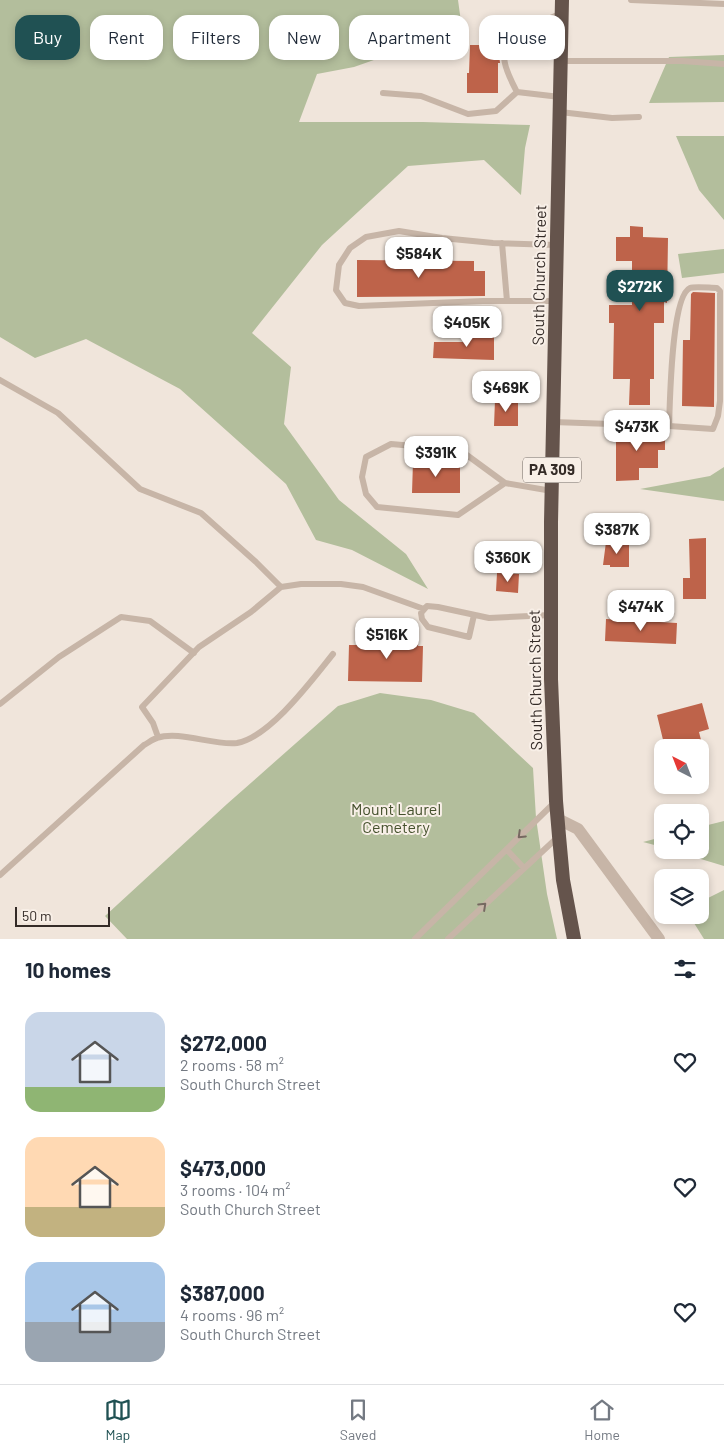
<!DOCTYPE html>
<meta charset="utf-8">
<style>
:root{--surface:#fff;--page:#f2f2f3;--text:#1f2937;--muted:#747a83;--line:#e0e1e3;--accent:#205153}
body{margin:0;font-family:Barlow,sans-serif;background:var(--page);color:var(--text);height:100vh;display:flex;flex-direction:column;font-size:19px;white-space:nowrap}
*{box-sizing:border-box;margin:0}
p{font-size:16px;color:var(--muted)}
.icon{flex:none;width:28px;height:28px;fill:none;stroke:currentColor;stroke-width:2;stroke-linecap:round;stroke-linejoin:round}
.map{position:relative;height:939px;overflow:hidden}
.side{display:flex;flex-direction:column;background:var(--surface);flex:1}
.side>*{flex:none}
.hud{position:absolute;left:15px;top:15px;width:695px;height:45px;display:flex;gap:10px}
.needle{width:32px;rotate:318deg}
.tools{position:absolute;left:654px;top:739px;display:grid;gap:10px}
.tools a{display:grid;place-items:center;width:55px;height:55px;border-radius:10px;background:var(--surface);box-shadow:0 2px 8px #0003;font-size:25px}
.scale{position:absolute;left:15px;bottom:12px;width:95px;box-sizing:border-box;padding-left:5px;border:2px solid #342b27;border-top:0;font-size:14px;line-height:18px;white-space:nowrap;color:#342b27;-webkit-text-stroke:4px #f8efe7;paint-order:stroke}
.price{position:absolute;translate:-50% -42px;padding:0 11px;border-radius:10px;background:#fff;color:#222;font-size:16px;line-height:32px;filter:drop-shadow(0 1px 2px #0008)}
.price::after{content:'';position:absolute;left:50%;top:30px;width:15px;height:11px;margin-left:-8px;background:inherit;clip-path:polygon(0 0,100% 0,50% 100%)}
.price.active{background:var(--accent);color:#fff}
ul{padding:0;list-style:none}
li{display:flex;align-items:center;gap:15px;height:125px;padding:0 25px}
li span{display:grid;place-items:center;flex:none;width:140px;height:100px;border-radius:15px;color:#555}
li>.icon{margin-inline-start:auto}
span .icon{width:60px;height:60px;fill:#fffc;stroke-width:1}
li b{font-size:21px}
h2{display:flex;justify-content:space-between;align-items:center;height:60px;padding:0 25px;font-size:21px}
.tag{padding:0 18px;border-radius:15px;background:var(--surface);box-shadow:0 2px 8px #0003;font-size:18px;line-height:45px}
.tag.active{background:var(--accent);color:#fff}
.tab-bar{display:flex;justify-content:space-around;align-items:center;height:70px;border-top:1px solid var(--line);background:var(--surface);font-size:14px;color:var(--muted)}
.tab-bar a{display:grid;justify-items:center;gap:2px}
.tab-bar .active{color:var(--accent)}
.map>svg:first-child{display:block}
.green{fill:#b3be9c}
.building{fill:#be634a}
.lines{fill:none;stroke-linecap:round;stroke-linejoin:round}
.service{stroke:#c7b5a7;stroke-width:6}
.minor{stroke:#c7b5a7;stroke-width:12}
.trunk{stroke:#65544c;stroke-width:14}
.oneway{stroke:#766961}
.labels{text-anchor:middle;stroke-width:4;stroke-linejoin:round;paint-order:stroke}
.shield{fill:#f8efe7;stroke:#6f6661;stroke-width:1}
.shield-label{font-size:15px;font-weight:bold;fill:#342b27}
.street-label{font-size:16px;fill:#342b27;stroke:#f8efe7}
.park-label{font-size:16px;fill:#45512d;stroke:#f8efe7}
</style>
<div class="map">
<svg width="724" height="939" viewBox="0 0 724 939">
<rect width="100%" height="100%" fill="#f0e5db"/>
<path class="green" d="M0,0H458L462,29L354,67L317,74L299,122H423L530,125L525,148L521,195L484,160L408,166L322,245L252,333L291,367L284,424L339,500L406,554L428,589L352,550L316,540L286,484L180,389L86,339L35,358L0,337Z
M724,55V102L649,103L669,57Z
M676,136H724V220L699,190Z
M724,249V273L682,278L678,254Z
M724,467V501L640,489L710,476Z
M380,693L431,700L474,713L533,768L536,818L547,894L557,939H127L105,916L227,804L338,706Z
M724,821V866L671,850H700V827Z
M662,837V847L643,842Z
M724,890V939H704L689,915H700V902Z"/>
<path class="building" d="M470,45H501L499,55L500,63H498V93H467V73H469Z
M630,226L643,227V237L668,238L667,303L664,302V323H654V379H650V405H629L630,379H613L614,323H609V305H632V261H616V237H630Z
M357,260L474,261V271H485V296L357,297Z
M693,292L715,293L714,407L682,406L683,340H690L691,294Z
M464,333H494V360L433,358L434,342H464Z
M495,400H518V426H494Z
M619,430L665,431V450H658V468H639V480L616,481V432H619Z
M413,462H460V493H412Z
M706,538V599H683V578H690L689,539Z
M606,542L621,543V545H629V567H610V565H603Z
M497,573L519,574L518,593L496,591Z
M606,619L677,623L676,644L605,641Z
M397,632H419L418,646H423L422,682L348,681L349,645H365V639H397Z
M702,703L709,729L699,732L703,748H665L657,715Z"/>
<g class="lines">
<path class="service" d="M631,0L724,4
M561,61H682L724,64
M517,92C507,73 496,53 513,34L562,13
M383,93L421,96L468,114L496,111L517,92L560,97
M560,112L612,118L639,117
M502,243L507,301
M556,301H483L359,306L345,303L336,290L339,265L350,248L366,237L399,231L442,238L493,243L556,245
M0,380L58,413L140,489L201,513L256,562L281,587L301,584H341L363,587L424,609
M553,422L669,426C670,405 671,296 690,288C695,286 710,288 717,288L720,291V401L718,416L713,429L669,426
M505,483L458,515L377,507L366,494L362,477L366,457L391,444L460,450L505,483L552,491
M474,615L469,637L428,627L422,619L421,613L427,606L438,607L489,618L551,615
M0,704L59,657L121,617L150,621L194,653
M158,737L153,723L142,707L199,647L251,612L281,587
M507,850L524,868
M0,875L144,745C148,743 153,739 157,738C179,730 214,746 237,743C270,737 312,680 333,654
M415,939L555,802
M448,939L559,836"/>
<path class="minor" d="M558,819L578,829L659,939"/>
<path class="trunk" d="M562,0L551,522V679L556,801L559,836L563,880L574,939"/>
</g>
<defs><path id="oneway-chevron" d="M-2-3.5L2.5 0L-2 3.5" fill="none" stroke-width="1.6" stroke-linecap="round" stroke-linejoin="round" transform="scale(1.25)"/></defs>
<g class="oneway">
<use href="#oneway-chevron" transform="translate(521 835) rotate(136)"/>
<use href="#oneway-chevron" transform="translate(483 906) rotate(-43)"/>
</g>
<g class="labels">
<rect class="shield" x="523" y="457.5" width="58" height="25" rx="4"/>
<g class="shield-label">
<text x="552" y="475">PA 309</text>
</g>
<g class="street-label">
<text transform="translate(539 275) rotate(-89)" y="6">South Church Street</text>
<text transform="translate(535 680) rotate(-91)" y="6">South Church Street</text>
</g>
<g class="park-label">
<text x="396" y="815">Mount Laurel<tspan x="396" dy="18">Cemetery</tspan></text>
</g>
</g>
</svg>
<div class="tools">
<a><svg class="needle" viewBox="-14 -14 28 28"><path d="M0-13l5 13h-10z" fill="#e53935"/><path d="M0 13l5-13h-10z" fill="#747a83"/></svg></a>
<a><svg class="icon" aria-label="locate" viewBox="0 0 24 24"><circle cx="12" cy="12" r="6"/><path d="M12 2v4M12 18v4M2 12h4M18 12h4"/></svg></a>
<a><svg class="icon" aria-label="layers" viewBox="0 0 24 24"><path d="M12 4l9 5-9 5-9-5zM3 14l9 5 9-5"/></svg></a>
</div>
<div class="scale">50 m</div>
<b class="price" style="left:419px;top:279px">$584K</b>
<b class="price active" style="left:640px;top:312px">$272K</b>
<b class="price" style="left:467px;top:348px">$405K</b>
<b class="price" style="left:506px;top:413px">$469K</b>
<b class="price" style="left:637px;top:452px">$473K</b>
<b class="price" style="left:436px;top:478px">$391K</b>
<b class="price" style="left:617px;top:555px">$387K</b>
<b class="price" style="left:508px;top:583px">$360K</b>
<b class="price" style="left:641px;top:632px">$474K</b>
<b class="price" style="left:387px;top:660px">$516K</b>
<div class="hud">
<a class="tag active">Buy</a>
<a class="tag">Rent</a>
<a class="tag">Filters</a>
<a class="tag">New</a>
<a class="tag">Apartment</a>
<a class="tag">House</a>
</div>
</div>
<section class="side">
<h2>10 homes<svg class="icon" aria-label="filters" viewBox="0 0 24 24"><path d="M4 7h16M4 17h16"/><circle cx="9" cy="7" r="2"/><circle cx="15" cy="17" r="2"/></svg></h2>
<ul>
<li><span style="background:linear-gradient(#c9d6e8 75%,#8fb573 0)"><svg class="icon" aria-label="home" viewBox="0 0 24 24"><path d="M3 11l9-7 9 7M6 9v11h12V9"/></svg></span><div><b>$272,000</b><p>2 rooms · 58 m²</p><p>South Church Street</p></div><svg class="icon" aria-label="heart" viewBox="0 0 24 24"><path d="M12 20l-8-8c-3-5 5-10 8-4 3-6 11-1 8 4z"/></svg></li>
<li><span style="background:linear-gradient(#ffd9b3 70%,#c2b280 0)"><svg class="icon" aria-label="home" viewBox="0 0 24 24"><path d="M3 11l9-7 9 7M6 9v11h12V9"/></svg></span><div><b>$473,000</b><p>3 rooms · 104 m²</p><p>South Church Street</p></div><svg class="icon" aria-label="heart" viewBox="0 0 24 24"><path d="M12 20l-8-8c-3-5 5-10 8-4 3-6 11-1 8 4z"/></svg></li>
<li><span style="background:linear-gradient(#a9c7e8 60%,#9aa5b1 0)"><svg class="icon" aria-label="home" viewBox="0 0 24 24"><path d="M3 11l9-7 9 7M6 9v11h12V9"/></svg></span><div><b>$387,000</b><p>4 rooms · 96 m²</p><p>South Church Street</p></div><svg class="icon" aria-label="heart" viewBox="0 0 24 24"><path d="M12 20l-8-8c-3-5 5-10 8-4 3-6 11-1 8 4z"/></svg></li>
</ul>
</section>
<nav class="tab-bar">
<a class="active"><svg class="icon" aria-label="map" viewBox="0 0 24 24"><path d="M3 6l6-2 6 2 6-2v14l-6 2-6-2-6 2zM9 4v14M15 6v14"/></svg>Map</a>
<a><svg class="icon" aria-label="saved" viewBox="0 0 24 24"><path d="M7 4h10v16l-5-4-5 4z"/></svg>Saved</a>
<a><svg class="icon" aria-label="home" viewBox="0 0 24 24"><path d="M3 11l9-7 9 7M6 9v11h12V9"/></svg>Home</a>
</nav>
